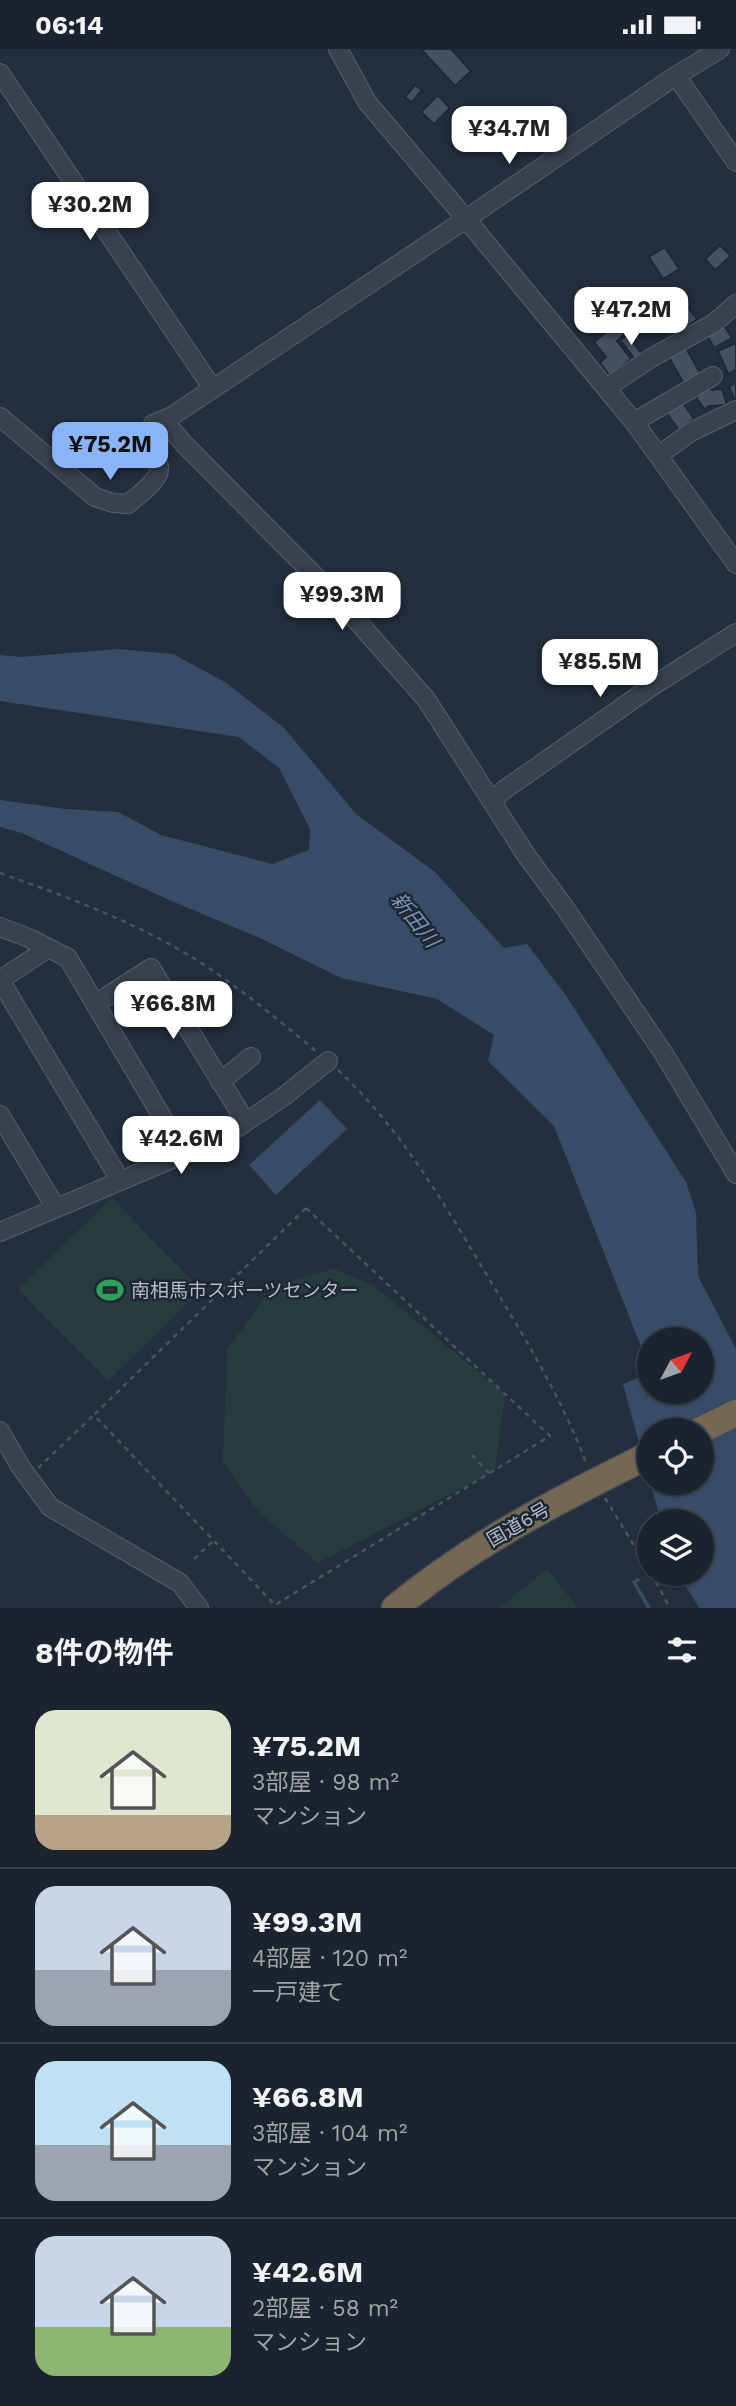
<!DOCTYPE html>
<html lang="ja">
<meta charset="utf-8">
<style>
:root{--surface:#1b232e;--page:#242b36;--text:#f1f3f6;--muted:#a0a4aa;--line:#39404a;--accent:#8ab4f8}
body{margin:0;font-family:"Work Sans","Noto Sans JP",sans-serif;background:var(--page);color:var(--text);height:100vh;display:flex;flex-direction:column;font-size:26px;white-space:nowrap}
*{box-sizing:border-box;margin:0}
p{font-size:23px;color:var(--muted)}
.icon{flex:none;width:38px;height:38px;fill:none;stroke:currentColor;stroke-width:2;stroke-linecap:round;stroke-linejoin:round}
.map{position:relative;height:1559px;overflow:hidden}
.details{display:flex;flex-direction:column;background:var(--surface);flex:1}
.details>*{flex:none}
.needle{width:46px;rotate:49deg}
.controls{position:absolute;left:637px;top:1278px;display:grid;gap:14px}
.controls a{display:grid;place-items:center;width:77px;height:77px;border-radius:50%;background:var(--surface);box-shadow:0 2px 5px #0004,0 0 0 2px var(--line);font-size:35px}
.price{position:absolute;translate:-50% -60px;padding:0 16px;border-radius:14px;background:#fff;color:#222;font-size:23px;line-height:46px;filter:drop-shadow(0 2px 4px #0008)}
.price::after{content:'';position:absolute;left:50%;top:42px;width:21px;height:16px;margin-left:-10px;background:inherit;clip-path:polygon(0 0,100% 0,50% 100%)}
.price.current{background:var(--accent);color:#111}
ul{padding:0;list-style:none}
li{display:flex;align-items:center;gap:21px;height:175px;padding:0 35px}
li+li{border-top:2px solid var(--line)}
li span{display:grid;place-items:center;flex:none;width:196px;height:140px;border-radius:21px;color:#555}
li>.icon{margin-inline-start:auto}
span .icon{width:84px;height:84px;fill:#fffc;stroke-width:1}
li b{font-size:30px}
h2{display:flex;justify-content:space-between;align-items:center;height:84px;padding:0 35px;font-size:30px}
.status{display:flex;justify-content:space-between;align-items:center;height:49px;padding:0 35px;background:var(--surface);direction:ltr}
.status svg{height:19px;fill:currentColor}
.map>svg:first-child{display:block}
.green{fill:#263c3f}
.water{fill:#394c67}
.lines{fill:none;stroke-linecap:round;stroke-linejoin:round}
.stream{stroke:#394c67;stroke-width:3.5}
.building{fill:#455162;stroke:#1f2835;stroke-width:2}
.minor-casing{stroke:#565f6c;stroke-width:20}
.highway-casing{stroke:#434c59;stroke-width:29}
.path{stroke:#44595c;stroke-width:2.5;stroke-dasharray:5 5;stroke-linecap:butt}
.minor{stroke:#38414e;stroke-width:18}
.highway{stroke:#746855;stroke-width:26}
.labels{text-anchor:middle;stroke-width:5;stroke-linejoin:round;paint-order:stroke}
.poi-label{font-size:19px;fill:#b4bcc9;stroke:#1d2633;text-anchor:start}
.street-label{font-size:19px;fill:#b4bcc9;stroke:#1d2633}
.water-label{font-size:21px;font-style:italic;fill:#7c92b1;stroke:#1d2633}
</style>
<div class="status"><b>06:14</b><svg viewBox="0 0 49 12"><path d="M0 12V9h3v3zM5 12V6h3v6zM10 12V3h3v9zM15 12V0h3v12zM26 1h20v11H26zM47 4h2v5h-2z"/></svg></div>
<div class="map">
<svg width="736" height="1559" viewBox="0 0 736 1559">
<rect width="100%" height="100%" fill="#242f3e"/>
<path class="green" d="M112,1149L201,1241L108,1332L18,1240Z
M334,1220L373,1236L505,1345L495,1422L318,1514L258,1462L223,1412L227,1301L273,1237Z
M547,1520L578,1559H499Z"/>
<path class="water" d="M118,600L173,605L225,633L284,679L356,765L435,823L504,899L527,895L565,945L686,1133L696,1164L698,1227L736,1300V1559H699L678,1524H702V1472H661L650,1433H702V1381H649V1430L623,1335L649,1324V1342H702V1290H649V1318L554,1077L488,1012L494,986L437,950L341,929L264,891L167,850L22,784L0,778V751L66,760L118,763L161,786L272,815L309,801L310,780L279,719L239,688L0,652V606L21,608Z
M320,1051L347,1080L276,1146L249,1116Z"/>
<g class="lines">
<path class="stream" d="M638,1531L634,1533L649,1559"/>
</g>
<path class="building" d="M421,0H451L471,22L455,37Z
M415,36L422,41L412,53L405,48Z
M438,46L450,59L434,75L421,63Z
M720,196L731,207L715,221L705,210Z
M665,198L679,220L663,230L649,208Z
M686,256L697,270L686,279L675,266Z
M616,275L625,285L617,292L631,310L610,327L600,314L606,308L594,293Z
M723,275L732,289L714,299L706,284Z
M627,286L642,305L635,310L620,291Z
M736,294V321L728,325L718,302Z
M684,295L701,326L684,335L667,305Z
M736,334V355L729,337Z
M709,338L712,341L722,340L727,356L709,357L705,361L696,348Z
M681,351L694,370L679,381L665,362Z"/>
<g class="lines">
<defs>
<path id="minor" d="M338,0L367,53L466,170L671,30L720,0
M0,24L213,340
M677,28L736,113
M606,339L651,309L714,274L736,255
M0,368L95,448L113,454L128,455C137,447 151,438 157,427C167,409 139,404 153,375L172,367
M634,373L713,327
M659,406L691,383L736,361
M736,515L634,373L466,170L172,367L166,374L184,395L334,546L426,650L526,806L563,856L664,1005L736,1125
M492,752L504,741L651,638L736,584
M0,878L29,889L68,909L184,1105
M47,900L0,931L120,1131
M95,955L151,919L239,1062L240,1077
M220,1033L251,1008
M0,1066L56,1159
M0,1183L184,1105L240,1077L283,1048L328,1012
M0,1382L20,1417L50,1458L180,1534L199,1559"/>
<path id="highway" d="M701,1381L736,1364
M395,1559C472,1495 560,1450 649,1406"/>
</defs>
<use href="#minor" class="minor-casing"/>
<use href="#highway" class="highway-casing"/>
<path class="path" d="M0,824C71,849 143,876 206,917C245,943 281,973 317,1003
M338,1021C400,1079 442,1151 485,1223C523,1286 561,1347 587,1416
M306,1159L550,1387L275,1556L94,1366Z
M472,1406L489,1424
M38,1419L94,1366
M605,1449L649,1521
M194,1510L212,1493
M651,1524L670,1559"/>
<use href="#minor" class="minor"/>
<use href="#highway" class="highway"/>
</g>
<defs>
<symbol id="stadium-bare" viewBox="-9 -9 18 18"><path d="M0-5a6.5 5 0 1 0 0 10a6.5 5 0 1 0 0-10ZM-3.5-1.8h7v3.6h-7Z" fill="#2e9e5b" stroke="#1d2633" stroke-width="2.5" paint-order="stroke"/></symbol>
</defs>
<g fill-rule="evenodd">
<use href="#stadium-bare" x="91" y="1222" width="38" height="38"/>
</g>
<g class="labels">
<g class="poi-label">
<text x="131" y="1248">南相馬市スポーツセンター</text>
</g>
<g class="street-label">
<text transform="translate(518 1475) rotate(-30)" y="7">国道6号</text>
</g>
<g class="water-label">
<text transform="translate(415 871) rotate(52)" y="7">新田川</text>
</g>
</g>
</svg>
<div class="controls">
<a><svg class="needle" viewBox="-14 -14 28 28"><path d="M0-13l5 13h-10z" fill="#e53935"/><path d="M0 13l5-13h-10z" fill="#a0a4aa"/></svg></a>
<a><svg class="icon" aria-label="locate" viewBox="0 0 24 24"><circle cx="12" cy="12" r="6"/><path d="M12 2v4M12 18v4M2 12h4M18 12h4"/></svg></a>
<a><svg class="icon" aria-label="layers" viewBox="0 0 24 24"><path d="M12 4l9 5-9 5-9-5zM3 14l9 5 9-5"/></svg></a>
</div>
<b class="price" style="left:509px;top:117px">¥34.7M</b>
<b class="price" style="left:90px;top:193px">¥30.2M</b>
<b class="price" style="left:631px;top:298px">¥47.2M</b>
<b class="price current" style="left:110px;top:433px">¥75.2M</b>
<b class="price" style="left:342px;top:583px">¥99.3M</b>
<b class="price" style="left:600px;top:650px">¥85.5M</b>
<b class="price" style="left:173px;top:992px">¥66.8M</b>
<b class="price" style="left:181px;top:1127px">¥42.6M</b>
</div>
<section class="details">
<h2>8件の物件<svg class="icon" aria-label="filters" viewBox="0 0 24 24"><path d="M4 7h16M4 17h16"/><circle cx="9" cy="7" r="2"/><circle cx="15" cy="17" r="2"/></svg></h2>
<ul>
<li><span style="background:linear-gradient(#dfe7d0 75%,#b9a48a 0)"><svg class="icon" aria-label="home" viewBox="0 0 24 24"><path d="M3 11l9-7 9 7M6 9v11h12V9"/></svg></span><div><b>¥75.2M</b><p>3部屋 · 98 m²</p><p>マンション</p></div></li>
<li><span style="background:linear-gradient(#c9d6e8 60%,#9aa5b1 0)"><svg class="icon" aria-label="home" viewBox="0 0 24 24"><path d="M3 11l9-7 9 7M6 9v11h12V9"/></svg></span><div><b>¥99.3M</b><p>4部屋 · 120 m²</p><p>一戸建て</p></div></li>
<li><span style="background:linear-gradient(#bfe0f5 60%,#9aa5b1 0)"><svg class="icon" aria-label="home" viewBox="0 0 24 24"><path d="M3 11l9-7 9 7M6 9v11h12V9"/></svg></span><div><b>¥66.8M</b><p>3部屋 · 104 m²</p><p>マンション</p></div></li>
<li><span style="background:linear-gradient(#c9d6e8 65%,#8fb573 0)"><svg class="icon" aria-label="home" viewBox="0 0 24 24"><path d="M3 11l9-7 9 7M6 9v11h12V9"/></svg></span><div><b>¥42.6M</b><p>2部屋 · 58 m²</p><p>マンション</p></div></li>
</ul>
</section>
